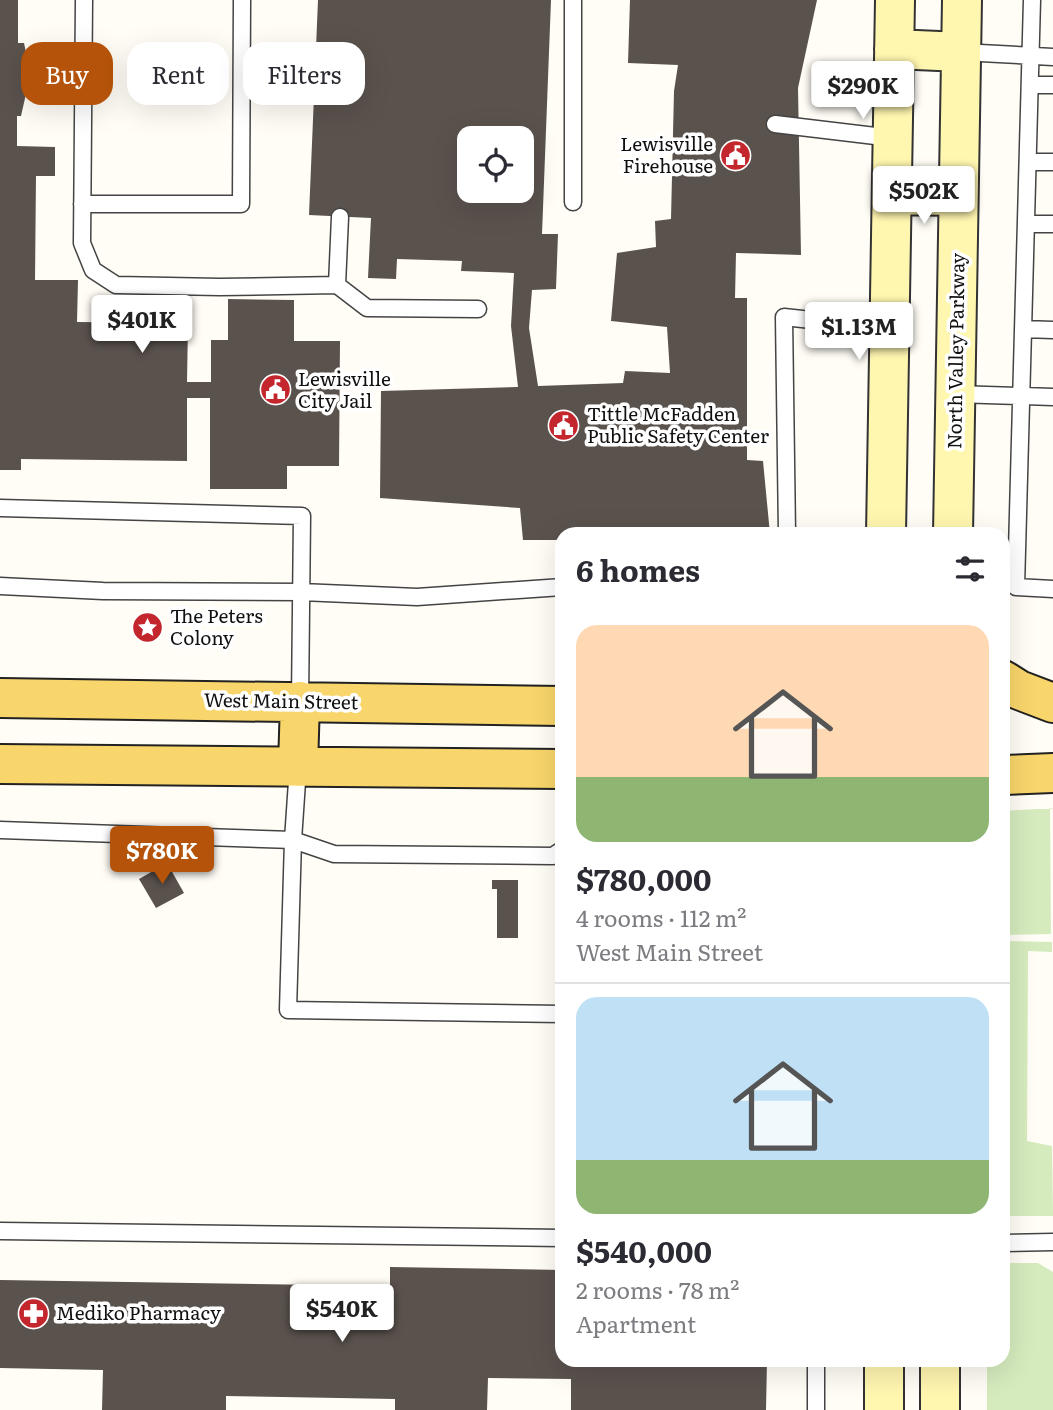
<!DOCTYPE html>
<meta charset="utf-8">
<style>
:root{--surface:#fff;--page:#f7f7f7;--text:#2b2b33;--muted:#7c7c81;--line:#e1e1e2;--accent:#b45309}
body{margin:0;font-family:Literata,serif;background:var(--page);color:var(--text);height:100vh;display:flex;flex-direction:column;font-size:26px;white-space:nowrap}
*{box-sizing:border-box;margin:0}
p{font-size:23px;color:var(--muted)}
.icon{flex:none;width:38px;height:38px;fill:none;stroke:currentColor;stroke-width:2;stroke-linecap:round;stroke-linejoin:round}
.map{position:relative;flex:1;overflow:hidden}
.sheet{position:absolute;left:555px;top:527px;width:455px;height:840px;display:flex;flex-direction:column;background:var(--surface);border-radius:21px;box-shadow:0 7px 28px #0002}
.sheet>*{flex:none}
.top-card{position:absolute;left:21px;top:42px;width:429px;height:63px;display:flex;gap:14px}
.fabs{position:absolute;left:457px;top:126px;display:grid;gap:14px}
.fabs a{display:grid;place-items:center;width:77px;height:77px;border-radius:14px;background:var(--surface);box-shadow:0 7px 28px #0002;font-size:35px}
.price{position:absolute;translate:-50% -60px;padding:0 16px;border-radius:7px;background:#fff;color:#222;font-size:23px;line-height:46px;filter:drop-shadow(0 2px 4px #0008)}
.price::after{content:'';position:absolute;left:50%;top:42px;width:21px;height:16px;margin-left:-10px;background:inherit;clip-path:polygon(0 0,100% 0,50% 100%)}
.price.on{background:var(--accent);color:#fff}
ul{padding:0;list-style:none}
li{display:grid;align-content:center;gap:14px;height:371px;padding:0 21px}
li+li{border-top:2px solid var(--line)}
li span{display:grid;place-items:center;height:217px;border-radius:21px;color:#555}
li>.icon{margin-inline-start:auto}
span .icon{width:126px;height:126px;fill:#fffc;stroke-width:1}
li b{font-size:30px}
h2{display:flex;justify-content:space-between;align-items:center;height:84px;padding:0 21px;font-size:30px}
.pill{padding:0 24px;border-radius:21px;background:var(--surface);box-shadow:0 7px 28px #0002;font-size:24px;line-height:63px}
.pill.on{background:var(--accent);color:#fff}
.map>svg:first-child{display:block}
.green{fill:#d5ebbd}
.building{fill:#5a524d;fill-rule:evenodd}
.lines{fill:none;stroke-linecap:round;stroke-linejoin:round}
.lane-casing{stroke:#444;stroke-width:19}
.secondary-casing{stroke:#333;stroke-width:42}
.primary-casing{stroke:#222;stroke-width:42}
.lane{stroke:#fff;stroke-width:16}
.secondary{stroke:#fff6b0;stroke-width:38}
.primary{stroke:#f9d66b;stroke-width:38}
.labels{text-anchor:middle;stroke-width:7;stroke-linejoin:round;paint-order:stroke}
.poi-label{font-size:19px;fill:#111;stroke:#fff;text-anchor:start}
.street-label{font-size:19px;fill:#111;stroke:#fff}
</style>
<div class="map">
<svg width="1053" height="1410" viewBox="0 0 1053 1410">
<rect width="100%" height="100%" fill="#fffdf5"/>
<path class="green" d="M1050,808L1051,934L1003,935V811L1053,808Z
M1003,941L1052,942V952L1028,951L1027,1141L1052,1146L1053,1216H1003Z
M1003,1263H1038L1053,1272V1410H987V1360H1003Z"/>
<path class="building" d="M0,0H18V43H24L27,57L28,85L21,116H17V146L55,147V176H36L35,280H78L77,322L188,323L187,382H211V340H228V299L294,300V341H340L339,466H287V489H210V398H187V461L21,459V470H0Z
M318,0H551L542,234H558L556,289L532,290L529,328L538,386L623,383L625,371L670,373L667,327L611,321L617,253L656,247L655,221L671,219L674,91L678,65L628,63L630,0H817L798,88L801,255L736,253L735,298H747V460L763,461L770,534H562V540H523L520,508L380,498L381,391L518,387L511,326L514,273L461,271L462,261L397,259L396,279L368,278L371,218L309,215ZM469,138H522V191H469Z
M167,863L184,893L156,908L139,879Z
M492,880H518V938H497V889H492Z
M390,1267L562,1270V1360H767L766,1410H571V1379L488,1378L487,1410H395V1399L226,1396V1410H102L103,1370L0,1368V1280L390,1286Z"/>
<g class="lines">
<defs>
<path id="lane" d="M84,0L82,243L93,270L116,285L220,287L337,285L367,308L478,309
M1032,0L1016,587L1053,589
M961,52L1053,57
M1030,85H1053
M775,124L892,138
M1028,162H1053
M573,202V0
M82,204H241L242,0
M1026,224H1053
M337,285L340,217
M1023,329L1053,330
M955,394L1053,397
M0,508L302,516L300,701
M787,534L784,317L857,325L890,323
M0,586L103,591L301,592L417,597L562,587
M298,767L293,840L288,1010L562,1014
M0,830L293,840L334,854L553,856L562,850
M0,1231L562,1238
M1003,1243L1053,1242
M816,1410V1360"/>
<path id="secondary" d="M894,49L961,52
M892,195L958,196
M886,534L895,0
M953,534L962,0
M884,1360V1410
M940,1410V1360"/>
<path id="primary" d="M1003,680L1019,690L1053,703
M0,698L562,706
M0,764L562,769
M298,767L300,701
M1003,775L1053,773"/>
</defs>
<use href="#lane" class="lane-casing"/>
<use href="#secondary" class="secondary-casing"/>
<use href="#primary" class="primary-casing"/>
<use href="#lane" class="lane"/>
<use href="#secondary" class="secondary"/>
<use href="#primary" class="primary"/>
</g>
<defs>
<symbol id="civic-disc" viewBox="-11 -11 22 22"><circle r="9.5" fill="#c4262e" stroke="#fff"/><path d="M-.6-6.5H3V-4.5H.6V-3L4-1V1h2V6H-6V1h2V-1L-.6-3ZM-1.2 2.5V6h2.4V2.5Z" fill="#fff"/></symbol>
<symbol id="sight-disc" viewBox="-11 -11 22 22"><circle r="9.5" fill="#c4262e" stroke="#fff"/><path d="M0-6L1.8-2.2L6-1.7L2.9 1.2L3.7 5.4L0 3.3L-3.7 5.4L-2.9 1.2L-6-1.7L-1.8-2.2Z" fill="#fff"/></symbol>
<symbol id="pharmacy-disc" viewBox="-11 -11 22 22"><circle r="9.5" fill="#c4262e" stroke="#fff"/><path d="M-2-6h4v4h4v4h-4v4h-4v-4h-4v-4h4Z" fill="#fff"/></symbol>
</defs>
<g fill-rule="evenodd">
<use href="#civic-disc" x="718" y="138" width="35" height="35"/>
<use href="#civic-disc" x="258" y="372" width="35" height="35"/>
<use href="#civic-disc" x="546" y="408" width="35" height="35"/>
<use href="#sight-disc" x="130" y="610" width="35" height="35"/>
<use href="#pharmacy-disc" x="16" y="1296" width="35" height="35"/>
</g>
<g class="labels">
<g class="poi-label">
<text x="713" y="151" text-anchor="end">Lewisville<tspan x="713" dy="22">Firehouse</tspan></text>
<text x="298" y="386">Lewisville<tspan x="298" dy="22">City Jail</tspan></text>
<text x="587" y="421">Tittle McFadden<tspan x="587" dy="22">Public Safety Center</tspan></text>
<text x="170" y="623">The Peters<tspan x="170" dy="22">Colony</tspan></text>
<text x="56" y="1320">Mediko Pharmacy</text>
</g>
<g class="street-label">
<text transform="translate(956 351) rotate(-89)" y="7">North Valley Parkway</text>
<text transform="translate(281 701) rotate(1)" y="7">West Main Street</text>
</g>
</g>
</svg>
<div class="fabs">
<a><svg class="icon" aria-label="locate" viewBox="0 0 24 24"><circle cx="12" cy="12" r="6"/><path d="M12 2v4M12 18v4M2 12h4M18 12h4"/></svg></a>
</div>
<b class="price" style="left:863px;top:121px">$290K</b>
<b class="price" style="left:924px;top:226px">$502K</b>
<b class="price" style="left:142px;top:355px">$401K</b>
<b class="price" style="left:859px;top:362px">$1.13M</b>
<b class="price on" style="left:162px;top:886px">$780K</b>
<b class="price" style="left:342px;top:1344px">$540K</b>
<div class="top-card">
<a class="pill on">Buy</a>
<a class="pill">Rent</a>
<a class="pill">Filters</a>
</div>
<section class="sheet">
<h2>6 homes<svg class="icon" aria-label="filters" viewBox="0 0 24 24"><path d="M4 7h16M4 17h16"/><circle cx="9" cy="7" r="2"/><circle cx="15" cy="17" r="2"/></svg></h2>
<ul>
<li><span style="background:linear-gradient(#ffd9b3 70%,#8fb573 0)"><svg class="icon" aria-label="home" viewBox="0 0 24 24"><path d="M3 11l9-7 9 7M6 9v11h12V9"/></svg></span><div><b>$780,000</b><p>4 rooms · 112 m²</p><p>West Main Street</p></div></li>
<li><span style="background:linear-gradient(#bfe0f5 75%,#8fb573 0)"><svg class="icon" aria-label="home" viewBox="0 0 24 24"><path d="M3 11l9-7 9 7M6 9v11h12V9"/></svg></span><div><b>$540,000</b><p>2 rooms · 78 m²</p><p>Apartment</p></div></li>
</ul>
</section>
</div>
